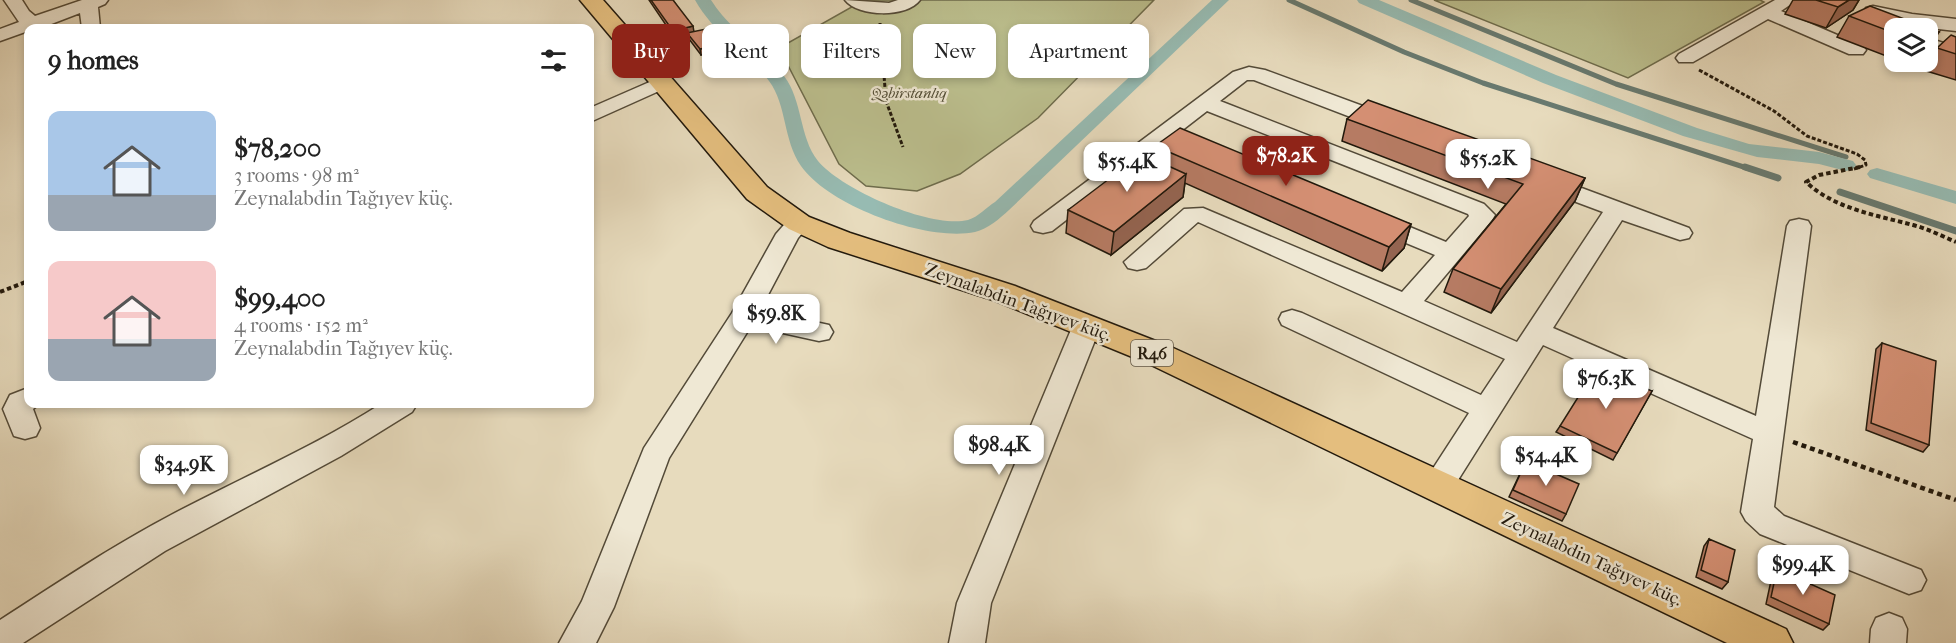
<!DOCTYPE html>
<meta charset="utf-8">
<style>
:root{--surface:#fff;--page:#f6f6f6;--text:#222;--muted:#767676;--accent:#8f2418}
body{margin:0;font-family:"IM FELL French Canon",serif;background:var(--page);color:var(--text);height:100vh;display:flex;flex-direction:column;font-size:22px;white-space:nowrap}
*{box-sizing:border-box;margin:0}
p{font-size:20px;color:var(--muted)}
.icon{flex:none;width:33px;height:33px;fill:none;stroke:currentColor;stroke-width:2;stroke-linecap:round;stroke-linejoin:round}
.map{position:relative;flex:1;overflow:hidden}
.drawer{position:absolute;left:24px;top:24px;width:570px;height:384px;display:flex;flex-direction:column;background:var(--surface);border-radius:12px;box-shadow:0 3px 9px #0003}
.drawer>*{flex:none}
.guide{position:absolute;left:612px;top:24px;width:570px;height:54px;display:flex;gap:12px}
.fabs{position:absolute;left:1884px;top:18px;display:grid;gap:12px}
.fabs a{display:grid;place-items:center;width:54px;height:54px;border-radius:12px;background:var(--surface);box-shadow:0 3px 9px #0003;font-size:30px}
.price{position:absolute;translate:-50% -51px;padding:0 14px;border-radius:12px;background:#fff;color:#222;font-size:20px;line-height:39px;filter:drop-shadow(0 2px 3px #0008)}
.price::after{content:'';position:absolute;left:50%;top:36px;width:18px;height:14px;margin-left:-9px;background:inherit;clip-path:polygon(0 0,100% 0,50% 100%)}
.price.on{background:var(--accent);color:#fff}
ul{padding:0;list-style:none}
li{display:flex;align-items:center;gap:18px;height:150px;padding:0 24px}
li span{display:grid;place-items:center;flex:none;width:168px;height:120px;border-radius:12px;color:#555}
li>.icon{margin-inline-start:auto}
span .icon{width:72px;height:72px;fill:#fffc;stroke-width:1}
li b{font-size:26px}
h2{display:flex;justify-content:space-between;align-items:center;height:72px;padding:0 24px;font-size:26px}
.chip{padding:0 21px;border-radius:12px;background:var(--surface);box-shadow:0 3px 9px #0003;font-size:21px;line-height:54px}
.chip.on{background:var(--accent);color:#fff}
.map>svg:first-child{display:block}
.green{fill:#bbbe8d;stroke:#6e6c4c;stroke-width:1.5}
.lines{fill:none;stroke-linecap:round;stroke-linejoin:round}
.stream-far1{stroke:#687a70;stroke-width:5}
.stream{stroke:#687a70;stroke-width:7}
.canal{fill:#97bbb2;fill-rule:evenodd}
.minor-casing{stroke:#534a38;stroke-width:3}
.major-casing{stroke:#22190c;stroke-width:3}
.path-far2{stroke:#22190c;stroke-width:3;stroke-dasharray:4 2;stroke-linecap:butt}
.path-far1{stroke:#22190c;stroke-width:4;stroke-dasharray:4.5 3;stroke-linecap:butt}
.path{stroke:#22190c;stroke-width:4.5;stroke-dasharray:5 4;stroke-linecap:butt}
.minor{fill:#efe8d4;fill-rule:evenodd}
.major{fill:#e4be7e;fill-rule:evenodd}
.wall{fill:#b67b63;stroke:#22190c;stroke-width:1.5}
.shaded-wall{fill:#946450;stroke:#22190c;stroke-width:1.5}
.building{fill:#d48f73;stroke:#22190c;stroke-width:1.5}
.labels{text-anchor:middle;stroke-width:5;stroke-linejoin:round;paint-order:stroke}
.far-park-label{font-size:15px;font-style:italic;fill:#504b33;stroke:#efe8d4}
.shield{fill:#efe8d4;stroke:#605748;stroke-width:1.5}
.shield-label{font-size:16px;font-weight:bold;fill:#22190c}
.street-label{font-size:18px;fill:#22190c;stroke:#efe8d4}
</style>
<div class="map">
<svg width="1956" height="643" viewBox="0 0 1956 643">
<rect width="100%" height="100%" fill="#e7dbbd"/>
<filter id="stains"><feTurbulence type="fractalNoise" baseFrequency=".00333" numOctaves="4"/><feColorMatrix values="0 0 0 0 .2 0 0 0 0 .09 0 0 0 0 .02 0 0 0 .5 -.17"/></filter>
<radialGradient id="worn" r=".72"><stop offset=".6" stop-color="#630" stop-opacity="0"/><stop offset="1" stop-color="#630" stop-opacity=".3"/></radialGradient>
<path class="green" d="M864,0H1154L1038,118L960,174L917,191L866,186L839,164L779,48Z
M1434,0H1760L1764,2L1628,78Z"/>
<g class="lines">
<path class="stream-far1" d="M1289,0L1404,52L1483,83L1750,169
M1411,0L1616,84L1846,157"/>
<path class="stream" d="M1745,167L1778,178
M1840,192L1956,231"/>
<path class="canal" d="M695,0H711C730,31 762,47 784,76C803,101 799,137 818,161C842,190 931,229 968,220C978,217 987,207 995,202L1212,0H1229L1009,210C999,219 988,229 975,232C927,242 829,206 801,166C783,140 787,105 769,81C746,50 716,37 695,0Z
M1357,0H1379L1556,75L1697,128L1749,144L1819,152L1853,161L1856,165L1853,169L1846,171L1819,164L1757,157L1683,136L1543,83L1359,3Z
M1877,168L1956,191V204L1870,178L1867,174L1870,170Z"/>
<defs>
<path id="minor" d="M4,0H22L29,11L35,16L82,0H108L105,4L98,7L100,28H82L80,13L41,28H28V31L0,41V29L19,22Z
M845,0L889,3L898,0H920C907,18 858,17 845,0Z
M1775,0H1797L1781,11L1863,46L1866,50L1863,54H1849L1768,19L1693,62H1679L1676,58L1679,54Z
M1873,6L1912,14L1956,19V31L1912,26L1866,16L1864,12L1866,8Z
M1928,38L1956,47V60L1928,50Z
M1249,67L1265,70L1398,119L1401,124L1398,129L1390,130L1382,129L1254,80H1247L1220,101L1484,204L1495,215L1492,220L1424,301L1517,342L1603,212L1536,187L1532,182L1536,177L1544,175L1552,177L1689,228L1692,233L1689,238L1680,240L1622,220L1553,328L1756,416L1787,226L1790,221L1799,219L1808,221L1811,226L1774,507L1784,516L1921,570L1926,580L1921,590L1909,594L1760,534L1746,521L1741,512L1753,439L1543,345L1448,496L1437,499L1426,496L1421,487L1469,413L1282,325L1279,319L1282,313L1292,310L1302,313L1481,395L1505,359L1198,222L1146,268L1137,270L1128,268L1124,262L1184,209L1203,208L1402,292L1435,255L1365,226L1362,221L1365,216L1374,214L1383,216L1446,242L1469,216L1468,214L1207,111L1052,231L1043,233L1034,231L1031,226L1034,221L1233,72Z
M661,77L668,79L671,83L668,87L590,122V108Z
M799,216L808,218L811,223L798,238L760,310L829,325L833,332L829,339L819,341L751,326L669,458L614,607L596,643H559L582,601L644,448L732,313L776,234L790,218Z
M1087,316L1097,319L1101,325L991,603L985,643H949L957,603L1073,325L1077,319Z
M28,388V404H39L33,409L40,428L36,436L25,439L14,436L3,409L10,395Z
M381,404H417L412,412L341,456L165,551L23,643H0V620C56,584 112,546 171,515C241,478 314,447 381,404Z
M1889,613L1902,618L1907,629L1906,643H1870L1871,629L1876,618Z"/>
<path id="major" d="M580,0H603L767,187L809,217L850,233L1015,286L1171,347L1786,629L1793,643H1727L1147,363L993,300L828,247L789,229L747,199Z"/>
</defs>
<use href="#minor" class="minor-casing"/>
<use href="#major" class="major-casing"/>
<path class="path-far2" d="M880,23L886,101L903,147
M1699,70L1774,111L1807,136L1857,154L1865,160L1866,165L1854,169"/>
<path class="path-far1" d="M1860,167L1819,175L1806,182C1835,209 1876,215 1913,225C1928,229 1942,236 1956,242
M0,292L28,281"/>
<path class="path" d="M1793,442L1956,500"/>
<use href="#minor" class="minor"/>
<use href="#major" class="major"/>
</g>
<path class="wall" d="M649,0H673L694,32L718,45L719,50L701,55L689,39L688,33L674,37Z
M1793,0H1859L1853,10L1826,28L1785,14Z
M1849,16L1928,28H1894V59L1837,37Z
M1956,37V80L1923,70L1937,48Z
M1347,119L1585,178L1575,201L1491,313L1444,292L1453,269L1506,204L1342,141Z
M1155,146L1411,224L1404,248L1382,271L1185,183L1183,197L1111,255L1066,233L1068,210L1154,160Z
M1882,343L1929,445L1923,452L1866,430L1876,349Z
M1652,391L1613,460L1556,432L1560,426Z
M1526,461L1566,514L1562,521L1509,497Z
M1709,539L1728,582L1722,589L1696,577L1704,546Z
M1777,569L1829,624L1823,630L1766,604L1772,576Z"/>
<path class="shaded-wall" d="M1849,0H1859L1853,10L1826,28L1838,7Z
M693,26L694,32L674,37L673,31Z
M1939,32L1928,50V38Z
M718,45L719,50L701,55L700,49Z
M1186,174L1183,197L1111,255L1114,232Z
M1585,178L1575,201L1491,313L1501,289Z
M1411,224L1404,248L1382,271L1389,247Z"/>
<path class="building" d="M651,0H673L693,26L673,31Z
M1816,0H1849L1838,7Z
M1870,6L1939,32L1928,38V28H1894V33L1849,16Z
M706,29L718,45L700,49L687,33Z
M1951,35L1956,37V54L1937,48Z
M1368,100L1585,178L1501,289L1453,269L1523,184L1347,119Z
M1180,128L1411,224L1389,247L1155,146Z
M1142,154L1186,174L1114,232L1068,210Z
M1882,343L1936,361L1929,445L1871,423Z
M1597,367L1652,391L1617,453L1560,426Z
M1526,461L1579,484L1566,514L1513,490Z
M1709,539L1735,550L1728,582L1701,570Z
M1777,569L1835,595L1829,624L1771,597Z"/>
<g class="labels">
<g class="far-park-label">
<text x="909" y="98">Qəbirstanlıq</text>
</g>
<rect class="shield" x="1131" y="340" width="42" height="26" rx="4.5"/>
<g class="shield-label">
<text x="1152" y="359">R46</text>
</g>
<g class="street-label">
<text transform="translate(1018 302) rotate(20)" y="6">Zeynalabdin Tağıyev küç.</text>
<text transform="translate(1592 559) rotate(25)" y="6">Zeynalabdin Tağıyev küç.</text>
</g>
</g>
<rect width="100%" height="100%" filter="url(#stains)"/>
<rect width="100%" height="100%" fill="url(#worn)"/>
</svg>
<div class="fabs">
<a><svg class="icon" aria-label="layers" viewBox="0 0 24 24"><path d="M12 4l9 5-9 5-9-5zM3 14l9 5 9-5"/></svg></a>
</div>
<b class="price on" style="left:1286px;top:187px">$78.2K</b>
<b class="price" style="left:1488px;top:190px">$55.2K</b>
<b class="price" style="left:1127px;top:193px">$55.4K</b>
<b class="price" style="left:776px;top:345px">$59.8K</b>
<b class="price" style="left:1606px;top:410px">$76.3K</b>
<b class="price" style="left:999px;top:476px">$98.4K</b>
<b class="price" style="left:1546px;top:487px">$54.4K</b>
<b class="price" style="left:184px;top:496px">$34.9K</b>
<b class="price" style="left:1803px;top:596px">$99.4K</b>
<div class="guide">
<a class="chip on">Buy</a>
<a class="chip">Rent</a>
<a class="chip">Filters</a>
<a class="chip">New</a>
<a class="chip">Apartment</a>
</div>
<section class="drawer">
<h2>9 homes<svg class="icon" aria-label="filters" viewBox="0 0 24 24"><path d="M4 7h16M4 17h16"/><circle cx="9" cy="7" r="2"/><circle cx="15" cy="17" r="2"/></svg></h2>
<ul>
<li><span style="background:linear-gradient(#a9c7e8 70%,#9aa5b1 0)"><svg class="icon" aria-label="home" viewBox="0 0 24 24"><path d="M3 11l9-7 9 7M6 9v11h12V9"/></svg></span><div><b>$78,200</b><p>3 rooms · 98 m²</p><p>Zeynalabdin Tağıyev küç.</p></div></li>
<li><span style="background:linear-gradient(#f6c9c9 65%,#9aa5b1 0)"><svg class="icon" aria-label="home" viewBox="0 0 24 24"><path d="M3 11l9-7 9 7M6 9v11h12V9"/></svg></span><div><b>$99,400</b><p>4 rooms · 152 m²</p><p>Zeynalabdin Tağıyev küç.</p></div></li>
</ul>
</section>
</div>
